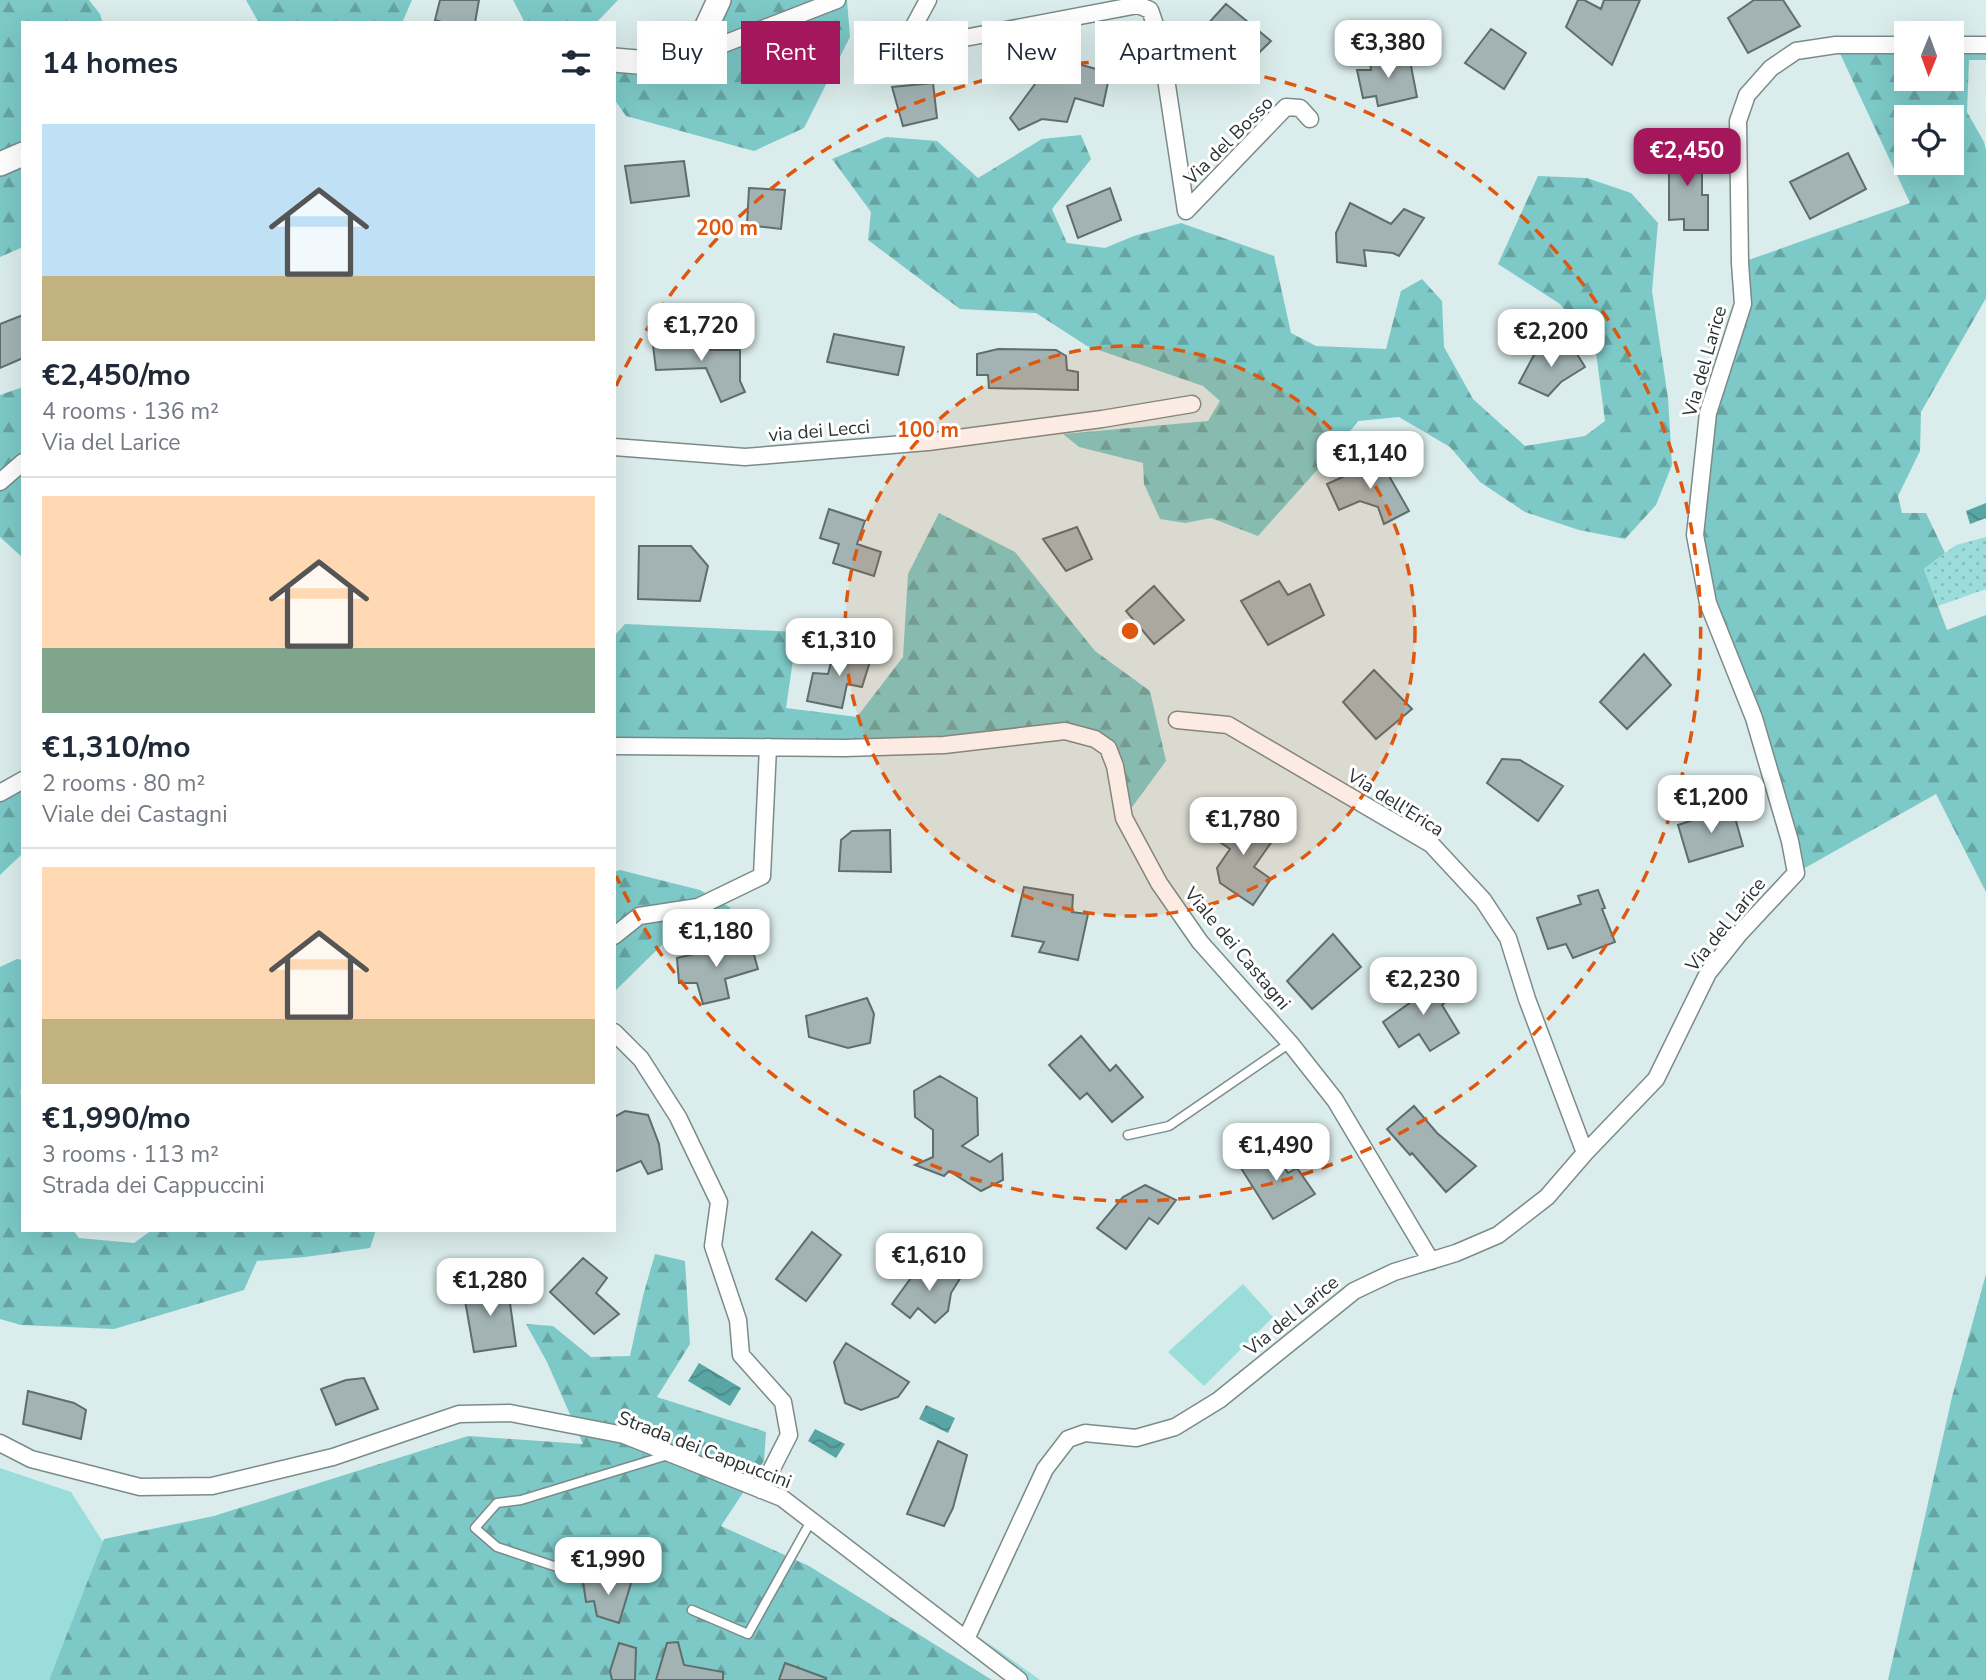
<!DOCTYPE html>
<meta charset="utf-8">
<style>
:root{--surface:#fff;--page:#f2f2f3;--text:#1f2937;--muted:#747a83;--line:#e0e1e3;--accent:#a4175d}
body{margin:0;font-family:"Nunito Sans",sans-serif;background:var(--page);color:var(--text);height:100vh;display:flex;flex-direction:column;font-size:26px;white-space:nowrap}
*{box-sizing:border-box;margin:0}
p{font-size:23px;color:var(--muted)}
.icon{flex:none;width:38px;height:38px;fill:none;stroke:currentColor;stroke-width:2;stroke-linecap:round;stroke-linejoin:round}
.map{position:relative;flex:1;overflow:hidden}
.panel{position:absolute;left:21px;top:21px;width:595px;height:1211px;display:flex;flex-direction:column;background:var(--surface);border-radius:0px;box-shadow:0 7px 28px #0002}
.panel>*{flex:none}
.guide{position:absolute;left:637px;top:21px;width:665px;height:63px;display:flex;gap:14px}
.needle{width:46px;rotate:181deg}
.buttons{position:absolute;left:1894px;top:21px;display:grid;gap:14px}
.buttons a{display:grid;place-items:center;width:70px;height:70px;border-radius:0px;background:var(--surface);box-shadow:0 7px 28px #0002;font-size:35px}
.price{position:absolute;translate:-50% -60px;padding:0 16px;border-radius:14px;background:#fff;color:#222;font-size:23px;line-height:46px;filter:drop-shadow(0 2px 4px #0008)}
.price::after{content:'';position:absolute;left:50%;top:42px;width:21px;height:16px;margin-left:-10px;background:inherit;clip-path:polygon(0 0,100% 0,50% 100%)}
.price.selected{background:var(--accent);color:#fff}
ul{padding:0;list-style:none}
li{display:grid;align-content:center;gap:14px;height:371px;padding:0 21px}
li+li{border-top:2px solid var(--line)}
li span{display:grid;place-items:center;height:217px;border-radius:0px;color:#555}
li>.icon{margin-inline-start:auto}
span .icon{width:126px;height:126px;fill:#fffc;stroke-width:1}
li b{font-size:30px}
h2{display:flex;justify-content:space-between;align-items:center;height:84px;padding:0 21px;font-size:30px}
.pill{padding:0 24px;border-radius:0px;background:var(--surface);box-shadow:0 7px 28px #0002;font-size:24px;line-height:63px}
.pill.selected{background:var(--accent);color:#fff}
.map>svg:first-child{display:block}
.green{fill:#9adddb}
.forest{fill:url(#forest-firs);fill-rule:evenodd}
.garden{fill:url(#garden-dots)}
.water{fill:url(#water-waves)}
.building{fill:#a3b3b3;stroke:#5e6e6d;stroke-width:2}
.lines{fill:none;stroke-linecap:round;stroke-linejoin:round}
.lane-casing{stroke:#7b8b8a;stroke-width:11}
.street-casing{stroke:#7b8b8a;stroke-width:19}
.secondary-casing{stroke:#7b8b8a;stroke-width:26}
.lane{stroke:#fff;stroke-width:8}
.street{stroke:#fff;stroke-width:16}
.secondary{stroke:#fff;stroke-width:23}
.ring{fill:none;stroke:#df570e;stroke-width:3.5;stroke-dasharray:12 9}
.labels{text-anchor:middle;stroke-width:6;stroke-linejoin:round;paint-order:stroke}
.street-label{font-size:19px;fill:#2c3333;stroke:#fff}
.centre{fill:#df570e;stroke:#fff;stroke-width:3.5}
.ring-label{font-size:21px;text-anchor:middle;font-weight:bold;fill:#df570e;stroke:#fff;stroke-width:6;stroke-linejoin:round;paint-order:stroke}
</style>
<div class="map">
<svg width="1986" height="1680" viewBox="0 0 1986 1680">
<defs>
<pattern id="forest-firs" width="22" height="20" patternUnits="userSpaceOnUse" patternTransform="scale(1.75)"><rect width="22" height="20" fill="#7cc9c7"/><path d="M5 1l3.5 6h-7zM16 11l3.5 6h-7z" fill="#66a4a2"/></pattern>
<pattern id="garden-dots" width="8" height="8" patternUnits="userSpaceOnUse" patternTransform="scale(1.75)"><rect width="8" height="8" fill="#9adddb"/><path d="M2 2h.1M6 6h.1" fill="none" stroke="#85bebc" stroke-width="1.8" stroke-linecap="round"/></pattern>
<pattern id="water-waves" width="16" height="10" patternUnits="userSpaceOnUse" patternTransform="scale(1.75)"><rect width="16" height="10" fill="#58a6a4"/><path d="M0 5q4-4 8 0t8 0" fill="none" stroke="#498886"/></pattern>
</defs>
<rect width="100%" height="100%" fill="#daeceb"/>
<path class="green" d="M1243,1284L1273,1317L1204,1386L1168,1352Z
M0,1468L71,1492L103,1542L49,1680H0Z
M984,1640L1040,1680H1029Z"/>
<path class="forest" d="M0,0H89L100,14L103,23H23V247L0,257Z
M246,0H412L402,23H259Z
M513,0H618L596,23H527L524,21Z
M719,0H847L850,37L804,128L754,151L626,116L614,99V60L702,53Z
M1836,45H1906V79H1951V45H1986V60H1969L1967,112L1984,142L1986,150V298L1921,412L1920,451L1898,496L1902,513H1926L1945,553L1924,569L1947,630L1986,615V892L1936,794L1796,873L1758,730L1708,603L1696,528L1708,413L1743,304L1740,263L1910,203ZM1906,117H1951V163H1906Z
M1081,135L1091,159L1052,209L1067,243L1105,248L1134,236L1181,223L1274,256L1291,333L1316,346L1386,349L1401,291L1422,279L1442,301L1444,347L1473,399L1525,446L1585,436L1605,421L1595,345L1560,304L1498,264L1538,176L1587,178L1631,193L1658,223L1652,291L1668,398L1672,465L1656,505L1625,539L1579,530L1525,512L1480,482L1450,447L1399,417L1358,421L1335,450L1258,536L1211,518L1185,523L1160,519L1144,484L1143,463L1079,447L1063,434L1208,421L1220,401L1203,386L1087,346L1036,313L960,309L868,240L871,212L832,159L886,137L937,141L978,178L1042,139Z
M23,387V558L0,537V395Z
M939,513L1015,552L1095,651L1150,691L1166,761L1124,818L1108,748L1065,731L944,745L614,746V636L625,624L797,632L786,708L857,717L903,657L908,574Z
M23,780V853L0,875V793Z
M620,870L700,890L731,908L669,938L614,992V872Z
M17,959L23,960V1084L20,1093L23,1094V1230H73L79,1238L134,1243L152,1230H376L370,1248L305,1257L257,1261L244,1290L114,1329L21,1325L0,1319V967Z
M655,1254L685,1261L690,1344L657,1397L766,1432L764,1461L721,1526L809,1566L992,1680H49L104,1539L214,1516L468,1436L583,1444L547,1362L526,1324L553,1326L591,1357L630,1356L643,1296Z
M1986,1274V1680H1888L1952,1397Z"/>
<path class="garden" d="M1986,537V589L1938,606L1924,569L1956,545Z"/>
<path class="water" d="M1986,503V518L1970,524L1966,511Z
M699,1363L741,1388L730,1406L688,1381Z
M926,1405L955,1418L948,1433L919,1419Z
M815,1429L845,1444L836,1458L808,1441Z"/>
<path class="building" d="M440,0H479L475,23H445L435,20Z
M1578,0H1584L1601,9L1604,0H1640L1612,65L1566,27Z
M1754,0H1783L1800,26L1748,53L1728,18Z
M1226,4L1271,41L1238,73L1205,27Z
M1491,29L1526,53L1504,89L1465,63Z
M1395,50L1399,63L1410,61L1417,97L1378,106L1376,96L1363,98L1357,70H1371L1370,61L1380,60L1379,52Z
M1061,59L1110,73L1103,106L1075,98L1067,122L1042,119L1019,130L1010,118L1035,84L1031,81Z
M933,83L937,118L903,126L892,87Z
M1669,146H1702V195H1708V230H1684V219L1669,220Z
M1848,153L1866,189L1810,219L1790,182Z
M684,161L689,196L631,203L625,166Z
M749,188L785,190L781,229L747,225Z
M1110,188L1121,220L1078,238L1067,206Z
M1350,203L1391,224L1404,209L1424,218L1399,256L1393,253L1364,250L1366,266L1337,262L1336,233Z
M23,315V358L0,368V324Z
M834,334L904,347L898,375L827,362Z
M694,336L697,350H740V381L745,392L721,402L706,368L656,370L652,337Z
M1554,343L1565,354L1574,349L1585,367L1561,382L1548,396L1519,383L1534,355Z
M998,349L1056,350L1066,356L1067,370L1078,372V390L989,388L988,375H977V354Z
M1380,460L1409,511L1384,524L1378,507L1360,501L1339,510L1327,484Z
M829,509L865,521L857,544L881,552L874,576L833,563L839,544L820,538Z
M1077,527L1092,559L1066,571L1043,539Z
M639,546H691L708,566L700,601L638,599Z
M1279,581L1288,595L1310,584L1324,615L1268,645L1241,601Z
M1154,586L1184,620L1154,644L1126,611Z
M835,648L872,655L862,687L847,684L842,708L807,701L813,673L828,674Z
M1644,654L1671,685L1627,729L1600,702Z
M1374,670L1412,709L1376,739L1343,702Z
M1502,759L1520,760L1563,786L1538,821L1487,783Z
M1732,807L1743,846L1689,862L1678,825Z
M1235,810L1275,837L1254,867L1271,879L1253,905L1220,883L1217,868L1230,849L1215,839Z
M890,830L891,872L839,871L841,840L852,831Z
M1024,887L1073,895L1072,912L1088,914L1078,960L1039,952L1044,942L1012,936Z
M1598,890L1605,908L1602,909L1615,942L1573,958L1566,944L1548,949L1537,918L1581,904L1578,896Z
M1333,934L1361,967L1312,1009L1287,981Z
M750,941L758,969L725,979L729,998L703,1004L697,983H679L677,958Z
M1433,976L1449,999L1442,1005L1459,1033L1430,1051L1419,1034L1399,1047L1383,1022L1411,1002L1405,993Z
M867,998L874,1014L870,1043L848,1048L809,1037L806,1016Z
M1081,1036L1110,1071L1116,1065L1143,1097L1112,1122L1087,1093L1080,1099L1049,1065Z
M940,1076L977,1098L978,1135L962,1146L990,1162L1002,1154L1003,1180L981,1191L949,1171L944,1176L915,1165L933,1157V1130L915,1117L914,1091Z
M1414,1106L1437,1133L1476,1166L1446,1192L1412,1153L1410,1155L1387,1129Z
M625,1111L648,1115L659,1144L662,1169L648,1174L641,1161L614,1172V1117Z
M1272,1148L1288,1173L1297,1168L1315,1194L1273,1219L1239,1165Z
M1145,1185L1176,1200L1158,1224L1149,1218L1126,1249L1097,1228L1123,1197Z
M812,1232L841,1255L806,1301L776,1279Z
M583,1258L607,1278L596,1293L619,1314L594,1334L550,1292Z
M944,1262L961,1277L951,1293L948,1311L935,1323L918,1308L910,1318L892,1304L916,1271L926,1277Z
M499,1285L509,1296L516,1346L474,1352L463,1289Z
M846,1343L909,1382L898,1397L861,1410L845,1403L834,1362Z
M364,1378L378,1409L336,1425L321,1389L346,1380Z
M28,1391L74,1403L86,1410L81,1439L23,1424Z
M938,1441L967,1455L953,1508L944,1526L907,1514Z
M632,1580L619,1623L597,1616L594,1601L586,1602L583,1581Z
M678,1642L684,1665L723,1672V1680H656L667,1643Z
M619,1643L636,1648L635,1680H612L610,1671Z
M785,1663L826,1678V1680H779Z"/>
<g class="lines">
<defs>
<path id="lane" d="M1128,1135L1169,1126L1290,1043
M563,1569L497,1547L475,1528L497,1503L521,1500L668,1455
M692,1610L748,1634L811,1521"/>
<path id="street" d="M928,0L901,50L1138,5L1150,10L1160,39L1186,211L1286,107L1300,108L1310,119
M1951,45H1986
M693,56L837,0
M614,447L745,457L928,442L1102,419L1192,404
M0,482L23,462
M1177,720L1228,725L1431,844L1483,900L1508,938L1527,999L1585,1153
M614,746L844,748L944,745L1065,731L1095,739L1108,748L1115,766L1124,818L1159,883L1200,942L1290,1043L1335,1100L1431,1261
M0,793L23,780
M614,936L639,916L698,907L762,876L768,747
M614,1032L641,1059L678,1117L719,1202L713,1246L738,1320L741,1355L783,1402L789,1435L761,1490
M0,1443L31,1459L140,1487L212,1486L333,1457L459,1414L510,1413L624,1435L782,1498L1019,1680
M966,1639L1045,1469L1068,1439L1085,1433L1136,1438L1175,1427L1219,1400L1354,1291L1394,1272L1456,1253L1498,1235L1547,1197L1585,1153L1656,1079L1708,973L1739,934L1796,873L1790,841L1754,718L1708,603L1695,535L1708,413L1743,304L1740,263L1738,121L1747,95L1771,68L1796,51L1836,45H1906"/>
<path id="secondary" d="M614,60L661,64L693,56L719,0
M0,164L23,154"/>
</defs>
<use href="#lane" class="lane-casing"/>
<use href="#street" class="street-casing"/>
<use href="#secondary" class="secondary-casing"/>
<use href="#lane" class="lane"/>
<use href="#street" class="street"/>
<use href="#secondary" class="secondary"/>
</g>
<circle cx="1130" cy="631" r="285" fill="#df570e" fill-opacity=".12"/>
<g class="ring">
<circle cx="1130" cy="631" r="285"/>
<path d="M616 386A570 570 0 1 1 616 876"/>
</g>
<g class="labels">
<g class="street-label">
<text transform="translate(1228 140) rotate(-45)" y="7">Via del Bosso</text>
<text transform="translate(1704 361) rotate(-74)" y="7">Via del Larice</text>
<text transform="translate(819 430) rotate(-5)" y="7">via dei Lecci</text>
<text transform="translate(1396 802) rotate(32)" y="7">Via dell'Erica</text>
<text transform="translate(1725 924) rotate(-51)" y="7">Via del Larice</text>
<text transform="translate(1238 948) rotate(50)" y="7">Viale dei Castagni</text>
<text transform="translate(1291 1315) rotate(-39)" y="7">Via del Larice</text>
<text transform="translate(705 1449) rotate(21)" y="7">Strada dei Cappuccini</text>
</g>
</g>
<circle cx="1130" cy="631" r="10" class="centre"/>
<g class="ring-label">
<text x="727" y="235">200 m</text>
<text x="928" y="437">100 m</text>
</g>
</svg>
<div class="buttons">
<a><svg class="needle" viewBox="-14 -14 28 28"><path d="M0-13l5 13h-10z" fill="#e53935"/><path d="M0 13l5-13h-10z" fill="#747a83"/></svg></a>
<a><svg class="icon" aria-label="locate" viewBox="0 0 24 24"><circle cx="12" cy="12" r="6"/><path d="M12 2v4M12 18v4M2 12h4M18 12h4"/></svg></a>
</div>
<b class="price" style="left:1388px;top:80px">€3,380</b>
<b class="price selected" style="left:1687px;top:188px">€2,450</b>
<b class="price" style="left:701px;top:363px">€1,720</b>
<b class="price" style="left:1551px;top:369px">€2,200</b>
<b class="price" style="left:1370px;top:491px">€1,140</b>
<b class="price" style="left:839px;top:678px">€1,310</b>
<b class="price" style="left:1711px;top:835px">€1,200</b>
<b class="price" style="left:1243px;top:857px">€1,780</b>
<b class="price" style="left:716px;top:969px">€1,180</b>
<b class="price" style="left:1423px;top:1017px">€2,230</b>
<b class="price" style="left:1276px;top:1183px">€1,490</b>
<b class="price" style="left:929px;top:1293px">€1,610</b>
<b class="price" style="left:490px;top:1318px">€1,280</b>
<b class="price" style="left:608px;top:1597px">€1,990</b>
<div class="guide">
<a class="pill">Buy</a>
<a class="pill selected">Rent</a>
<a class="pill">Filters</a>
<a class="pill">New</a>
<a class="pill">Apartment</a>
</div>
<section class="panel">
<h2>14 homes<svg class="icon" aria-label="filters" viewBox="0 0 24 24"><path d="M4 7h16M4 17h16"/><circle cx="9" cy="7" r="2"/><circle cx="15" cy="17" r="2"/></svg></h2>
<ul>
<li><span style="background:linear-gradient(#bfe0f5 70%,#c2b280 0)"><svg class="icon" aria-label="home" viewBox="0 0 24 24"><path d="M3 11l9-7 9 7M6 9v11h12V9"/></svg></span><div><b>€2,450/mo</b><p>4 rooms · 136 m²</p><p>Via del Larice</p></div></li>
<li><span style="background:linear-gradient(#ffd9b3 70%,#7fa58c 0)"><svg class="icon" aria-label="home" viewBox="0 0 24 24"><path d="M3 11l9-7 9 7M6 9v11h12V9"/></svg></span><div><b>€1,310/mo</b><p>2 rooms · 80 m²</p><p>Viale dei Castagni</p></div></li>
<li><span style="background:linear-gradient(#ffd9b3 70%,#c2b280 0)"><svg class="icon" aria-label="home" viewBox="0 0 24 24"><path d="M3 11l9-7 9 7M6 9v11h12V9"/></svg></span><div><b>€1,990/mo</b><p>3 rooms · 113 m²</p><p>Strada dei Cappuccini</p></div></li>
</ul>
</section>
</div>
